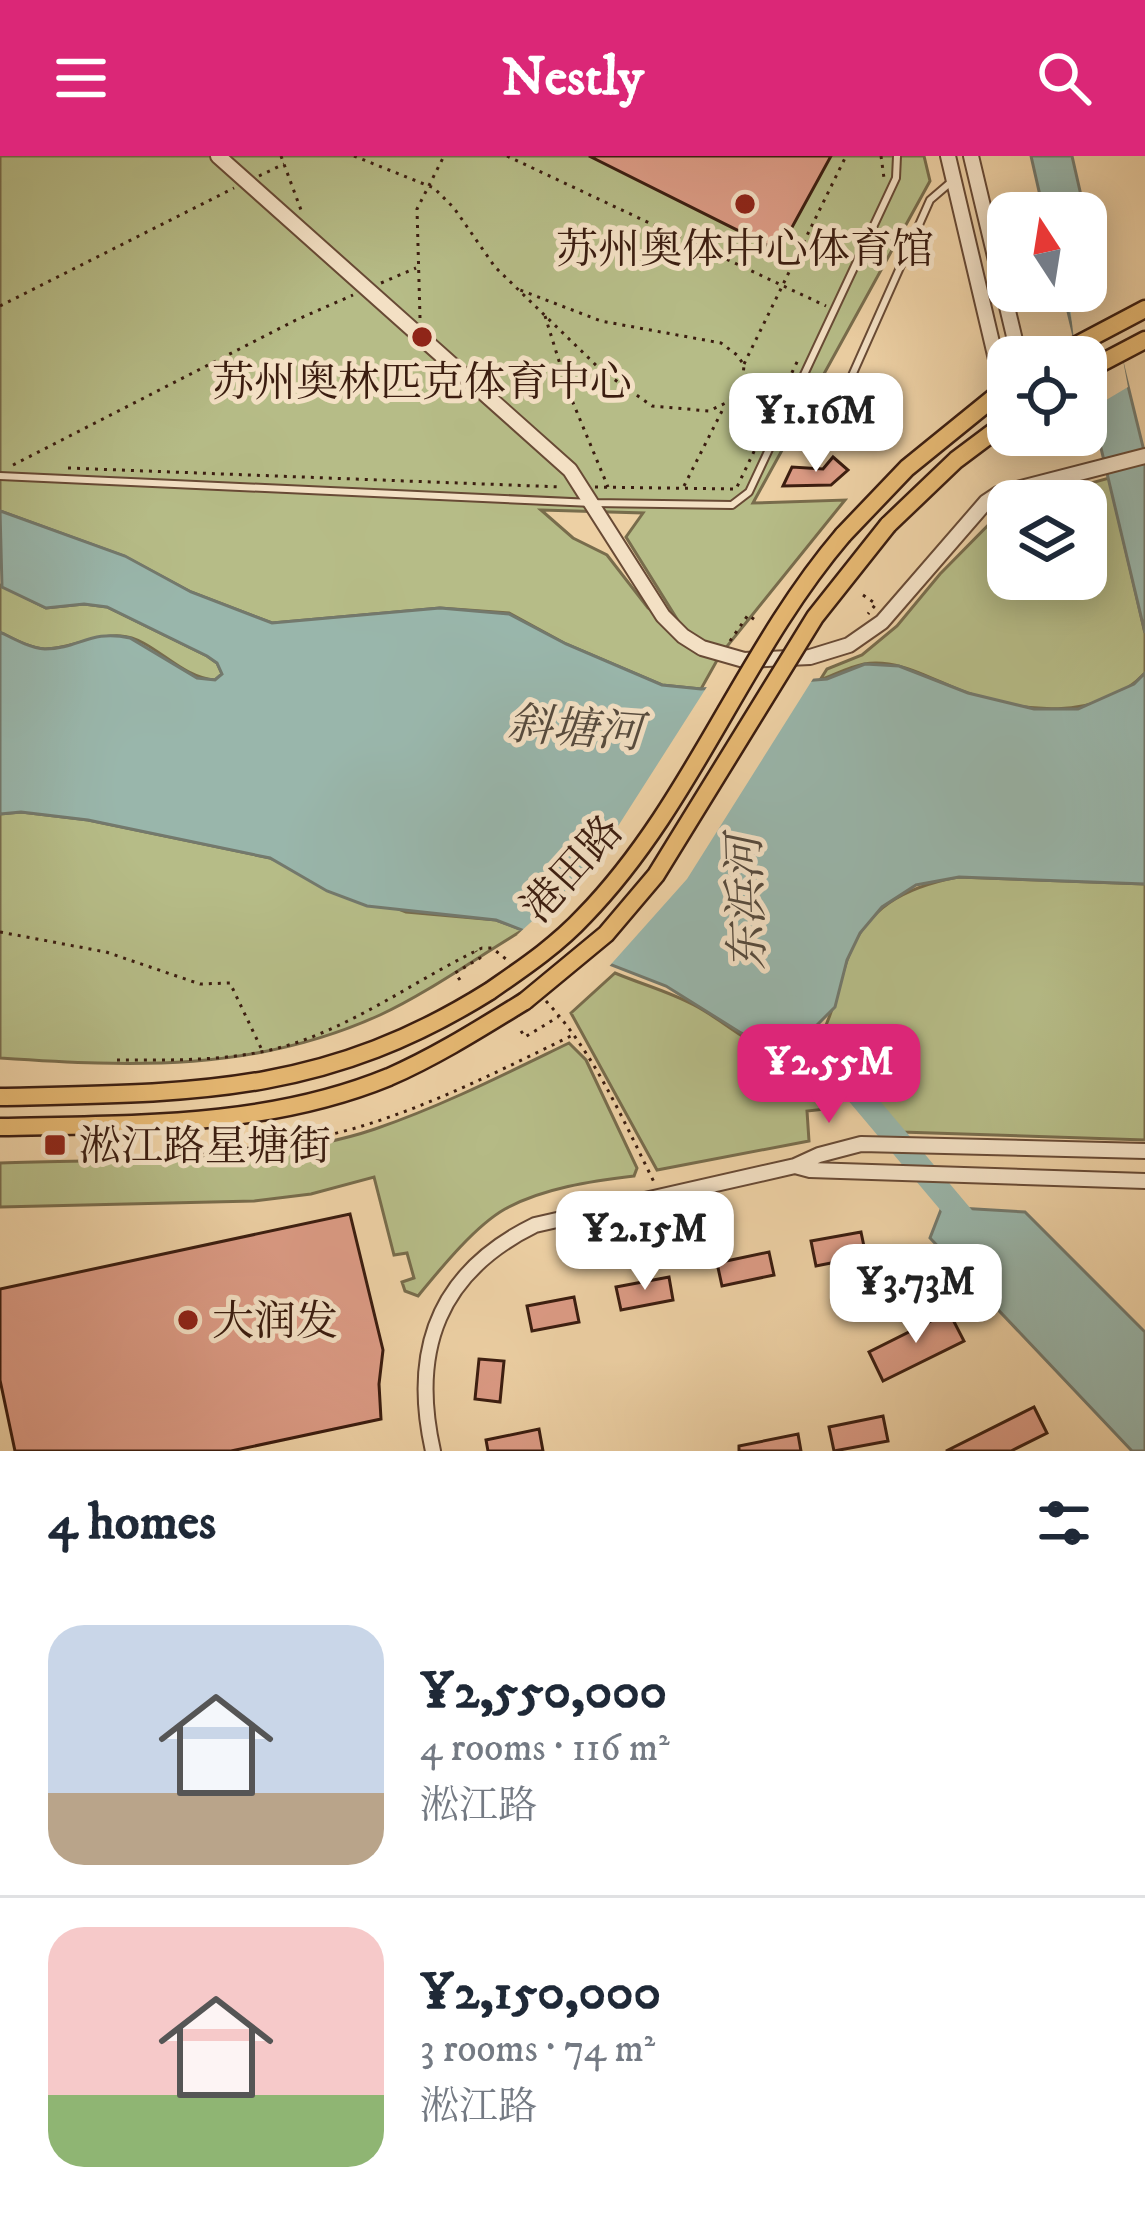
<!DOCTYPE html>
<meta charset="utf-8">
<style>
:root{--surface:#fff;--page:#f6f6f7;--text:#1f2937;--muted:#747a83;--line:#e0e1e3;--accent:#db2777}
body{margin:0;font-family:"IM FELL DW Pica","Noto Serif SC",serif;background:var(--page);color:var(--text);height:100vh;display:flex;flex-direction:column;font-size:45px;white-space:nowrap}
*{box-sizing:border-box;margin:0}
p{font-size:39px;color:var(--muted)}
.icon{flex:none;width:66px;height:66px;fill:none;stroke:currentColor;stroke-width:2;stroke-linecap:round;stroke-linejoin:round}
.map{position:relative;height:1295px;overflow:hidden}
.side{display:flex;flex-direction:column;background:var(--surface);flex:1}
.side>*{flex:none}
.needle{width:78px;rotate:348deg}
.controls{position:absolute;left:987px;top:36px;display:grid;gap:24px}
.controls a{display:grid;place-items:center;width:120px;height:120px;border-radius:24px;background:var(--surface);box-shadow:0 6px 30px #0003;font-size:60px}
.price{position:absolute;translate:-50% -102px;padding:0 27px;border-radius:24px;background:#fff;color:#222;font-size:39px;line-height:78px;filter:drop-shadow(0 3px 6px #0008)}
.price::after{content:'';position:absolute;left:50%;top:72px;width:36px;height:27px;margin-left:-18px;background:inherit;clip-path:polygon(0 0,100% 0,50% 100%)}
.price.on{background:var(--accent);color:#fff}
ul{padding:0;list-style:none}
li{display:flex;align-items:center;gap:36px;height:300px;padding:0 48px}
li+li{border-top:3px solid var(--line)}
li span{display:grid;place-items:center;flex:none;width:336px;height:240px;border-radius:36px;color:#555}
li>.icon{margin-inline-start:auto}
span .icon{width:144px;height:144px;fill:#fffc;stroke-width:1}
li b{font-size:51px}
h2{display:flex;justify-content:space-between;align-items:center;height:144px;padding:0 48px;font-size:51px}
header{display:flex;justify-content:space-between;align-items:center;height:156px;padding:0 48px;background:var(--accent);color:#fff;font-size:54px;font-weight:700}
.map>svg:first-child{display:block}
.green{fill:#b6bc87;stroke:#786c4c;stroke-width:3;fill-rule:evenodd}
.water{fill:#99b6ab;stroke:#73796d;stroke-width:3}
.pier{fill:#edd0a4}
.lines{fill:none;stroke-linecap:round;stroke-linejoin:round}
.river{stroke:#99b6ab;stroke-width:24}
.building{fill:#dc9b85;stroke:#3b1d10;stroke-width:3}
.service-casing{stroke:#684a35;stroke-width:10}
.tertiary-casing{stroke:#684a35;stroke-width:18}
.primary-casing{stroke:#3b1d10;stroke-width:21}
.path{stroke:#3b1d10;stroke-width:3;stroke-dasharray:3 6;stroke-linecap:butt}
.service{stroke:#f3e0c4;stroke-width:6}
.tertiary{stroke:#f3e0c4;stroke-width:14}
.primary{stroke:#e6b872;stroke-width:16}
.primary-bridge-casing{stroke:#3b1d10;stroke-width:21;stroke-linecap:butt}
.primary-bridge{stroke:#e6b872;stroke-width:16}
.poi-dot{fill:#8f2418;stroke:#f3e0c4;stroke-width:4.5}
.labels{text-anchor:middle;stroke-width:10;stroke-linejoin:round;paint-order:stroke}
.poi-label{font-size:42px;fill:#3b1d10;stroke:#f3e0c4}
.street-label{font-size:42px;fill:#3b1d10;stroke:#f3e0c4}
.water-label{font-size:45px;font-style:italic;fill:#574b3e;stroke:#f3e0c4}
</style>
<header><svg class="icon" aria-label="menu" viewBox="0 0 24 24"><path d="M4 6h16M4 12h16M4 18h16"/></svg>Nestly<svg class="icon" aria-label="search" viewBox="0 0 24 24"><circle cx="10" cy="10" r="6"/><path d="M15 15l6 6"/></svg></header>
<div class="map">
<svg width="1145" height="1295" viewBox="0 0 1145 1295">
<rect width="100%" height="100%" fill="#edd0a4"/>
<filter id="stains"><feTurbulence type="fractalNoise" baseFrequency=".00167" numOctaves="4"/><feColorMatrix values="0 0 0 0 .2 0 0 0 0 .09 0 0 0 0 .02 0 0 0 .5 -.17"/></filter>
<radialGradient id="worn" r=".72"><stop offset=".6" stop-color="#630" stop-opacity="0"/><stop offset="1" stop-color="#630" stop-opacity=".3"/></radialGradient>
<path class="green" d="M0,0H924L930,25L753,347L845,344L720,499L701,533L662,529L566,488L509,457L440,452L272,467L191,436L124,400L0,355ZM541,354L643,357L626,381L682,471L694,483L648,452L607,399L573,382Z
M1109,322L1145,477V517C1099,566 1020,557 962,535C931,523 897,502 864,508C849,511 834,519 820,524L827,513L862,499L897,470L940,418L1006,351L1008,423H1086V345H1026Z
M0,429L46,452L84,448L107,451L207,500L217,507L222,518L215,524C178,521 153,482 121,480C95,478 70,493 45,493C29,492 14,483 0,476Z
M21,656L88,664L270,702L406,756L496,764L523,774C476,802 429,836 380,859C255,916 133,911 0,902V658Z
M958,721L1145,728V984L901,976L822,878C834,854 838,832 846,807C864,751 906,731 958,721Z
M615,817C641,828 670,836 694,849C741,874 752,901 812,897L830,915L835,952L807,955L809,985L657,1014L571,857Z
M569,887L586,904L637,1012L634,1020C592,1025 543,1032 505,1053C475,1070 441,1112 418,1140L405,1135L402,1126L414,1122L407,1097L394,1099L374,1021L311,1038L254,1045L0,1051V1007C118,1002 263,1011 375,973C442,950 505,918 569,887Z"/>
<path class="water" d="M1031,0H1072L1085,57H1044Z
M1086,59L1145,299V477L1086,229V201H1079L1063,135H1086Z
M0,355L125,400L191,436L272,467L440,452L509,458L566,488L662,529L701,533L827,523L865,508L899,510L968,537L1034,553H1078L1134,528L1145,517V728L959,721L916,729L882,751L860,777L847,804L835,851L801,885L779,892L741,877L666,830L496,764L367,750L327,735L270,702L88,664L21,656L0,658V476C14,483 30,492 45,493C79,493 90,473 130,482L197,522L215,524L222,518L217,507L207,500L107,451L84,448L46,452L2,431Z
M942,1051L1025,1056L1145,1176V1295H1132L930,1082Z"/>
<path class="pier" d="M1109,129L1128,231L1086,256V201H1076L1070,150Z
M816,518L687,723L605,815L517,779L566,734L613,678L710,526Z"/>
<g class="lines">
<path class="river" d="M791,851V858L973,1074"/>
</g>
<path class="building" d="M589,0H831L779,95Z
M833,301L848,314L831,329L783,330L792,311L823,313Z
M350,1058L383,1194L379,1228L381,1263L231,1295H15L0,1224V1133Z
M861,1076L866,1100L816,1110L811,1085Z
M769,1096L774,1119L722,1130L717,1107Z
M669,1121L673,1144L621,1154L616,1131Z
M574,1141L579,1166L532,1175L527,1150Z
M949,1156L964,1185L883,1225L869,1196Z
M479,1203L504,1205L500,1246L475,1243Z
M1034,1251L1047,1277L1011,1295H946Z
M883,1260L888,1285L834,1295L829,1271Z
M539,1273L543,1295H488L486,1284Z
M798,1278L801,1295H739V1290Z"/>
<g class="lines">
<defs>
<path id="service" d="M818,296L930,44L951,26
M0,320L593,347L732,349L749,336L896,22L897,0"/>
<path id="tertiary" d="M218,0L570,314L663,460L683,480L702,492L744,504L810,501L849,489L882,466L986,346L998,338L1145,300
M948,0L1003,233L1008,239
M971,0L1019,201
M795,1010L810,1014L1145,1025
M433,1295C410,1193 439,1116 535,1069L795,1010L819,999L861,988L1145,995"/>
<path id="primary" d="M1054,201L1145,153
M1086,215L1145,184
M888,369L956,304L1008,265
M843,379L907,312L1008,230
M0,941C190,937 323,940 490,835
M0,971C131,968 265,972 389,921C437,900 481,872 525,845"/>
</defs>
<use href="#service" class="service-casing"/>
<use href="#tertiary" class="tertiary-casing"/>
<use href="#primary" class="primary-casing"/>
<path class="path" d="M281,0L301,54
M354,0L434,32L454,52L495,111L601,214L652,250L709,255L736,242L742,232L744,209L737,199L721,187L601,165L520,134
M507,0L826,150
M881,0L884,22
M259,20L284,8
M381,127L416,112
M0,150L234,32
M545,160L569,237L608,331
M420,162L417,53L444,0
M744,208L846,0
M13,309L296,164L353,139
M68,312L562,331
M684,330L723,253
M595,331L736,333L798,204
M863,439L876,448L868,458
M730,485L748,459L755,464
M0,776L106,796L200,828L230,827L261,892
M460,824L455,817L480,802L476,795
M546,845C595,898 622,962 654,1026
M521,875L525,881L558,861
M117,904C178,904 243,906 301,885C366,862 421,821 482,792H492L506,803
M130,1003C204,996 280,993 352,973C429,951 503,913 575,878"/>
<use href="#service" class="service"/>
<use href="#tertiary" class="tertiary"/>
<use href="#primary" class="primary"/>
<defs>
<path id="primary-bridge" d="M490,835C523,812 556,790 584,760C692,649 743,496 843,379
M525,845L606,778L656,719L815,461L888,369"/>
</defs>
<use href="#primary-bridge" class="primary-bridge-casing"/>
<use href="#primary-bridge" class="primary-bridge"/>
</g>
<g class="poi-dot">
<circle cx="745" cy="48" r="12"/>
<circle cx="422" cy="181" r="12"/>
<rect x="43" y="977" width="24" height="24" rx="6"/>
<circle cx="188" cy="1164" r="12"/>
</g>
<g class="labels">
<g class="poi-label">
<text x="745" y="107">苏州奥体中心体育馆</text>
<text x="422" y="240">苏州奥林匹克体育中心</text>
<text x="79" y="1004" text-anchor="start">淞江路星塘街</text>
<text x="212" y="1179" text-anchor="start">大润发</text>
</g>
<g class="street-label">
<text transform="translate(571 712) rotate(-48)" y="15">港田路</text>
</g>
<g class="water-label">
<text transform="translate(575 571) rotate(4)" y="16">斜塘河</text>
<text transform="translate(745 747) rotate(-92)" y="16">东浜河</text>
</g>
</g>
<rect width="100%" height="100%" filter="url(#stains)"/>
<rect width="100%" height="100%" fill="url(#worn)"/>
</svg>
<div class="controls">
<a><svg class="needle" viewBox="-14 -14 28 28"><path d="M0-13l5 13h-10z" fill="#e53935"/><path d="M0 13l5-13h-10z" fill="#747a83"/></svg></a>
<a><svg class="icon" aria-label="locate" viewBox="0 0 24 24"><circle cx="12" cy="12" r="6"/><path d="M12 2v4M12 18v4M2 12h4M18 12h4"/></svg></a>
<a><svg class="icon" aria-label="layers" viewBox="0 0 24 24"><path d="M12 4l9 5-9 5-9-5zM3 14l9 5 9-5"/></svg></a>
</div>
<b class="price" style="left:816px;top:319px">¥1.16M</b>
<b class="price on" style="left:829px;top:970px">¥2.55M</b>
<b class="price" style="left:645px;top:1137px">¥2.15M</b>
<b class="price" style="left:916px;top:1190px">¥3.73M</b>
</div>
<section class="side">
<h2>4 homes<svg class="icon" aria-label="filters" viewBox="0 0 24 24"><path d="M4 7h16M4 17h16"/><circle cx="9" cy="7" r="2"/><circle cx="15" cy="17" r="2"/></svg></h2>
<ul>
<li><span style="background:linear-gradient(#c9d6e8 70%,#b9a48a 0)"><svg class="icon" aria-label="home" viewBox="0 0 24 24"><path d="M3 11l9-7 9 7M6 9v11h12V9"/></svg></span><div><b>¥2,550,000</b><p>4 rooms · 116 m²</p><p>淞江路</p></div></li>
<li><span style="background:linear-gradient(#f6c9c9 70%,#8fb573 0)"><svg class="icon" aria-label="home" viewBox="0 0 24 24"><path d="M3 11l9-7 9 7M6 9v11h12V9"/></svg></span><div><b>¥2,150,000</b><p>3 rooms · 74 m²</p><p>淞江路</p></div></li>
</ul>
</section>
